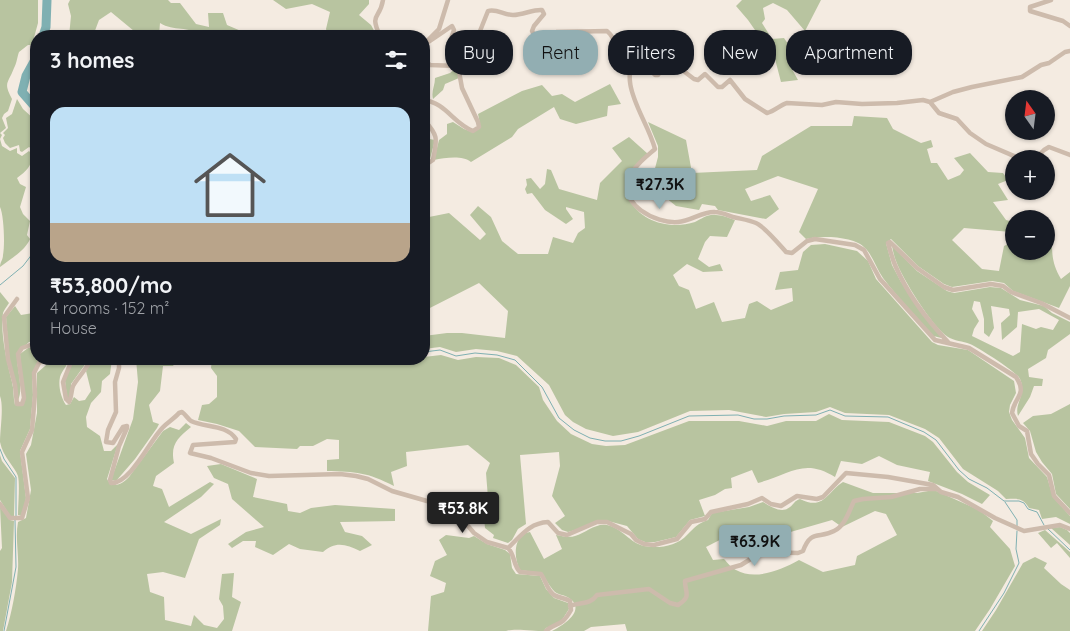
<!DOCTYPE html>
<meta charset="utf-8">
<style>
:root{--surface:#171b24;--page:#20242c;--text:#f1f3f6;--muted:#9ea1a6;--line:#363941;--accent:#92aeb2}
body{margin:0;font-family:Quicksand,sans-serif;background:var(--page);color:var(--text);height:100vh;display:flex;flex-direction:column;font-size:19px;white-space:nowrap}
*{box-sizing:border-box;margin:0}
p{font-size:16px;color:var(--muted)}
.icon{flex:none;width:28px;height:28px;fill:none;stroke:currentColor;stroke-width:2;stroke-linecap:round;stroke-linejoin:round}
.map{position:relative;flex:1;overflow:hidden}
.drawer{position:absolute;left:30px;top:30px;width:400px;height:335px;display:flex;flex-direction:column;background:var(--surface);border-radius:20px;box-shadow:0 1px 4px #0004}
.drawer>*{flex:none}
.hud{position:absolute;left:445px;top:30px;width:475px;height:45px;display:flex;gap:10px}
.needle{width:32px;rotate:346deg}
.controls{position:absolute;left:1005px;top:90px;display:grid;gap:10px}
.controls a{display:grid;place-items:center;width:50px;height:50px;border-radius:50%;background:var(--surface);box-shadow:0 1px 4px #0004;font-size:25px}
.price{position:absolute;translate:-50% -42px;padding:0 11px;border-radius:5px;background:var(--accent);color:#111;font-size:16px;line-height:32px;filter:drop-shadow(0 1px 2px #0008)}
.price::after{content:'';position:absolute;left:50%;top:30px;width:15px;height:11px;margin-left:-8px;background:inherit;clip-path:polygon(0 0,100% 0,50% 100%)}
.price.current{background:#222;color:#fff}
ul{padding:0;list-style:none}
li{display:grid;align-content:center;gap:10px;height:265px;padding:0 20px}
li+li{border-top:1px solid var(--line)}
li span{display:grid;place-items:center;height:155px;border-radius:15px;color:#555}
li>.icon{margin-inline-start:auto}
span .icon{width:90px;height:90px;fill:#fffc;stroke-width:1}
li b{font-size:21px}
h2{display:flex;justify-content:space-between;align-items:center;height:60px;padding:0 20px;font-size:21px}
.pill{padding:0 18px;border-radius:20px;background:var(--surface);box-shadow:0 1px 4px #0004;font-size:18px;line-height:45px}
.pill.current{background:var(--accent);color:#111}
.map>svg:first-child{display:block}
.green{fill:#b8c4a0;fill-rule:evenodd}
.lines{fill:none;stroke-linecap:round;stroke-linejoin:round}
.stream{stroke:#7fb0b2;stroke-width:1}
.river{stroke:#7fb0b2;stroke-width:9}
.street{stroke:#cdbbac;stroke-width:4.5}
</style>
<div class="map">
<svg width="1070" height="631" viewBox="0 0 1070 631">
<rect width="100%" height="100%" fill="#f4ebe1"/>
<path class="green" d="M0,0H38V23L32,45H28L19,52C17,57 17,63 14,68C8,84 3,82 12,99L8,111L4,114L2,118L6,128L0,133L2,135L0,139L2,146L10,151L17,148V153L22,156L29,151L32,154C32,167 26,171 17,178L20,184L26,187L20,207L23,214L30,221L27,235L30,239C25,251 10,259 0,267C0,262 3,260 3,255C5,246 4,215 0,207Z
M70,0H168L171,3H180L196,24L209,27L208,13H223L227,25L241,31L274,33V36H202C188,25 174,32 160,23L159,36H140L111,12L99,20L93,36H69L71,16L68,4Z
M273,0H369V4L359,15L371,25L377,36H328L326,29L330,12L312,4L286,9Z
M742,0H821L805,31L787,10L773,3L763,8L765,19L762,23L772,39L784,38L792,50L788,62L798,80L781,82L775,59L748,20L736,6Z
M457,67L459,78L445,84L443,90L433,99C431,91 435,86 435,78L450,73Z
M610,84L621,104L608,106L607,116L576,124L560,119L554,107L518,129L512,137L471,162C462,155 445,158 434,160L439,140L447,134V124L453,122L464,129L472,132L480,124L478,114L522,91L542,85L552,96L562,94L575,102Z
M17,99L23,109L35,120L31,140L33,144L32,149L29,147L22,152L20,151L19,145L10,148L5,143L3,138L5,135L3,133L8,128L6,118L12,114Z
M854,116L887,118L893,129L921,143L931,140L933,147L927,149L931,163H937L948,180L960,175L964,170L954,158L970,153L988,172L1003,173L1008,180L998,184L1008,200L993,202L1006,220L1014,222V251H1046V233H1052C1052,252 1051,262 1061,279L1070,272V286L1059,308L1013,291L1004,283L992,281L952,287L944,284L918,266L891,239L886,243L892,265L901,282L942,338L933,336C917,317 898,298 883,278C876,268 873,256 865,248C855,236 820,235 806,239L799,232L818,189L778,176L745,189L751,201L770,195L779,209L766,219L718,210L715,206L702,204L699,210L676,206L660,193L654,172L658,157V146L648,122L686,140L692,173L757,170L762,156L811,126H852ZM964,228L1011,232L1012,242L1004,246L999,271L982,269L952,240Z
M629,137L648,154C635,166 619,180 629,199C641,222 670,230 695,222C702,219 707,214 716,215C722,215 729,218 735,220L727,237L710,236L705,242L698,259L709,267L720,264L723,271L703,272L687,264L673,275L679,286L689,290L696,309L714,302L722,322L745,318L749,304L757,301L771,310L793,301L792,288L775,290L780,272L798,270L803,252L811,245L825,244L857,251L868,261L876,279L932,342L938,345L968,350L1014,381L1016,393L1010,405L1009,412L1012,420L1025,438L1029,458L1047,477L1053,497L1070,516V524L1056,517L1042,519L1039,510L1029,508C1023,497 1017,499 1006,499L998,491L963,469L939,438L925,429L889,415L845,413L830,407L816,412L784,414L766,417L729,410L690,411L638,432L613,436L586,429L573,422L565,415L549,385L517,356L497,351L476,349L456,352L440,347L424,349V336L447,333H462L505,338L508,311L479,283L424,311V218L449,213L480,240L486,234L470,215L478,206L491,217L502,241L518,254H548L553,237L573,243L578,233L585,228L584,212L566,207V209L573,219L566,224L545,210L532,193L527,194L525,189L527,185L526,179L531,178L540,189L545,184L547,169L551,170L559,189L597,200L600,183L622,161L612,148Z
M424,138L435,140L430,159L424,161Z
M892,246L917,271L947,291L954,293L990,287L1001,288L1020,300L1044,306L1052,313L1070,322V334L1048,350L1046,358L1028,369L1029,377L1043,379L1042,386H1034L1030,397L1018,416C1014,403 1027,395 1020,379C1017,372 979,348 970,344C963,341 954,341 948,337C933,328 902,278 896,261C894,256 893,251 892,246ZM974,301L980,302L984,319V333L989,337L994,328L991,306L1009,309L1010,315L1001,323L1002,340L1017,327L1018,312L1039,309L1059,320L1053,330L1041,327L1036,329L1022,324L1020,352L1013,356L972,336L974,329L979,321L972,309Z
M0,292L9,303C7,306 4,310 3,313C0,334 7,362 12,382C14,390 13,397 15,405H23L20,354L28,348L36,346V359H42L32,374L33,395L30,429L20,451L26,498L22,516L18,515C18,504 20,486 18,476C15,467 3,457 0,442C0,429 4,407 0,396Z
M36,300V341L29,342L17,353C16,366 24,389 18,400L9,356L6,317L15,306L21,315L33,313Z
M441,355L458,360L476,357L499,358L516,365L539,387L543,400L557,421L571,434L592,444L606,446L625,445L689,421H739L767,426L786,421H816L829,414L842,420L889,422L925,436L933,442L957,472L968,482L990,495L982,504L962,494L928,481L930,472L897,465L879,456L862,464L841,461L835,477C804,457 788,475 758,483L752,470L731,478L732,488L725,489L715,495L699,500L705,516L690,520L676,537L655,542H645L638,539L627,526L608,521L568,532L562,530L555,523L565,516L552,496L560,466L559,452L520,455L526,524L518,529L512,540L508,543L493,538L494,535L485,528L483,505L488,498L486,473L490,463L468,445L406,452L407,466L391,472L394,486C367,472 356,472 327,471V460L339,459V440L327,439L313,446H300L297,449L255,447L239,431L217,424L198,420L202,405L209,404L217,397V376L211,368L212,359H424V357Z
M53,359H68C68,366 62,370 60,377C58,386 61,398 66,405L70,404L74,397L79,401L85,400L91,391L86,371L93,359H112L110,374L102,381L101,392L91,403L86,417L87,427L100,436L104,451H111L118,444L107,479L110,484C118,487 124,482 129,477L163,431L170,427L179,430L186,423L191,427C178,438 170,444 174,463L156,476L153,486L162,489L169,507L210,482L214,484L201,497L164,522L191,534L221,519L220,525L199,539L185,578L163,572L147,574L150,592L164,597L165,620L191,626L194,615L204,625L217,628L224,619L223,606L219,599L222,574L234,573L232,597L241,602L232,631H6C12,612 16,590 18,569C19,554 15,538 18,522L26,518L31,490L26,454L31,445L37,413V373Z
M72,359H89L71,384V393L69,399L67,397L65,381Z
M136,359H178L173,366H163L160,391L149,405L153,422L159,424L157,428L135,459L116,481L111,480L133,419L138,382Z
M1070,404V509L1056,494L1052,474L1042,462L1036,452L1030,431L1023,423L1033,416L1051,414Z
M0,455L2,461L15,478L14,516H10L0,500Z
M221,464L257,479L253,497L287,504L288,511L300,513L311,508L335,505L395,509V521L340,522L345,532L362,536L372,545L360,551C346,544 335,541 323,552L300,549L289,544L273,555L255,547L256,541H243L232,548L228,544L246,532L264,527L232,499L228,484L214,478L207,466Z
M843,482L873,493H917L934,490L979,510L993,521L990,527L1010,549L1015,566L990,609L975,631H627L625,624L591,627L584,631H552C563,626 587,610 569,598C565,595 559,595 555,592C549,586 546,579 542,573L520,570C515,561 513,544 522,535C524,533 527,533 530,532L544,559L562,549L556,535C562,536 569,538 575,536C586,533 595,523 607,525C622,528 630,543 644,546C658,549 677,546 687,535C694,528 698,523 708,520L712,513L749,507L763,502C771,507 782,514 790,507C794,504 794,501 800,499C824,511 827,492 843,482ZM875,511L886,514L897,535L857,556L855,565L823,572L799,560C781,570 755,581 736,570C731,568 728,563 724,559L713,560L706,547L749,525L787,533L832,520L842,527Z
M0,507L10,520L14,521L12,582L3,631H0V551L2,548Z
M1060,527L1067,530L1070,533V545L1051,528Z
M1045,530L1070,552V558L1057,543L1051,548L1038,533Z
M446,535L469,538L474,536L487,544L505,550L510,554L512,568L516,574L540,576L546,589L554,598L568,603L569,609L560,623L546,628L544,631C534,631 513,628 506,631H428L431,596L444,592L446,583L430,576L435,561L447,555L439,540Z
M1035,557L1047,563L1044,568L1061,584L1070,590V631H982L996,610L1023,563Z"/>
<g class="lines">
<path class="stream" d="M36,190L32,199L36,214
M0,285L23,266L36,249
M424,352L440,350L456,356L475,353L497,355L515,360L542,387L559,418L574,430L590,438L605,441H621L639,436L689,416L738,415L754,419H767L784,416L816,415L830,410L845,416L888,417L924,432L936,440L959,470L969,479L987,488L1004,501H1019L1024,503L1028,509L1037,512L1044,525
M0,449L4,459L16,477V516
M1005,502L1017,520V527
M1047,528L1070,550
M4,631L16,567L15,520
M979,631L1004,593L1019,563L1016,549L1017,531"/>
<path class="river" d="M43,36L46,27L47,0
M36,58L26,76L22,92L36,108"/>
<path class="street" d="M1051,0L1030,7V11L1063,21L1070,26
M380,36C369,12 380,20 383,0
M428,40L439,29L448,0
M424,45L452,26L454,30L450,42L451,46L481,52H486L487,47L480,41L478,36L488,11C496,8 504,15 513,15C523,15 534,9 542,10L544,14L534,26L532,31L540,46L544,45L550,34L557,32L607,31L610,34L617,44L625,41L631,65
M424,57L425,61L430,65L458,66L462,88L478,122L479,127L473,131C453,123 446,103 424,100
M930,102L953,92L972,87L1022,77L1041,65L1049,63L1065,52L1070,51
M424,120C439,136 437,139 433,160L424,166
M1021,159L986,144L970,133L957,119L939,113L930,102L923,100L897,103L862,104L836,102L822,105L787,103C780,105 775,111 767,113L745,99L730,80L722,87H718L705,74L698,80L694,79L673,63L669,62L664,65L658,75H655L647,67L644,49H639C614,83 646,115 655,149C646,157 634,166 629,178C618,204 656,224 678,222C691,221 703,211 715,212C721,212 727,215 733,217C741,219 749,220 756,223C765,227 779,244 786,252L792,253L807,241L815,239L855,245L864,250L880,279L935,340L969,348L1016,377C1028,395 1014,397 1012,413L1019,426L1027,431L1031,454L1038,464L1049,475L1054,496L1070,513
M1035,159L1044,150L1049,147L1070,155
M17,299L4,317L8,359L15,385L17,404H22L24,398L18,354L22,348L36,343
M948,342C927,320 907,293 895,265C892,258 890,250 888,243L890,242L917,268L944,287L953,290L991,284L1003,286L1011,292L1041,303L1070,318
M70,359L71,362L63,382L66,399L69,402C72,396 71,391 73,386C78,377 87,369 91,359
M119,359V368L115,382L116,412L108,430L106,442L113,443L123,427L127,426V428L119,446L110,480L111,483C129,484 148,445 159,432C164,424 173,420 179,413L182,412C186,415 188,419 191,421C205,428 226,424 236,439L235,442L193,445L190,453L211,458L251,473L269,476L340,474L356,476L368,479L392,491L434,503L449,514L462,519L474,533L487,542L508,548C521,536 529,523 548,522L558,533L567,535L597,522H607L631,534L636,540L644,544L654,545L677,539L691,522L705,519L711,512L748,504L762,498L771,504L781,506L797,496L817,499L823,497L846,473L888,477L933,485L941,492L958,497L995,518L1024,531L1060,525L1070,529
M0,504L10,518H22L28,498L22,452L32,430L35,394L34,373L39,363L46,359
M508,548C515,555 513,565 520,572L541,574C546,581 547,590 554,595C559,598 565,598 570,601L571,610C561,628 557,621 546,631
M570,606C581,602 590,605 597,595L649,589L670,603L678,605C692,596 685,593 685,581L741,565L762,552L798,553L803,551C811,529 819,539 834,531C845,526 849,511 854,501L863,499L891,497L920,489H937"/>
</g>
</svg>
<div class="controls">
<a><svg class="needle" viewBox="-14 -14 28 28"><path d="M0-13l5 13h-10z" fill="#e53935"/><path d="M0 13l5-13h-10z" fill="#9ea1a6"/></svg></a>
<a>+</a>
<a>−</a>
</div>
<b class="price" style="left:660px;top:210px">₹27.3K</b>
<b class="price current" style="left:463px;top:534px">₹53.8K</b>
<b class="price" style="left:755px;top:567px">₹63.9K</b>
<div class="hud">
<a class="pill">Buy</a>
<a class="pill current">Rent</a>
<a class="pill">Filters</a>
<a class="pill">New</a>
<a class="pill">Apartment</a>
</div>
<section class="drawer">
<h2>3 homes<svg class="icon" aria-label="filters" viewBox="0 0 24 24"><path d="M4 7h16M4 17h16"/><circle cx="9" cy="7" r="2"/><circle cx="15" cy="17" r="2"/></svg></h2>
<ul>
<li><span style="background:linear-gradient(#bfe0f5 75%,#b9a48a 0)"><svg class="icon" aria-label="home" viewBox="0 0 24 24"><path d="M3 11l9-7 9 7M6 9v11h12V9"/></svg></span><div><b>₹53,800/mo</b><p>4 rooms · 152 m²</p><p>House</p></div></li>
</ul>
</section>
</div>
